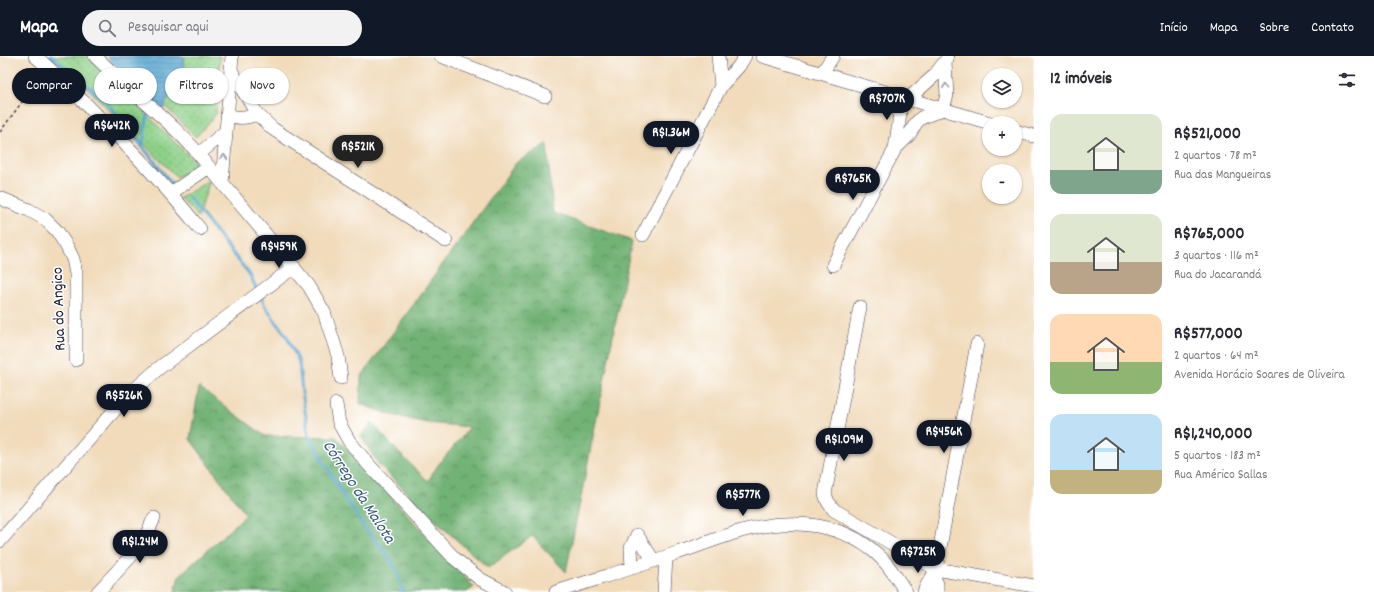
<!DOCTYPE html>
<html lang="pt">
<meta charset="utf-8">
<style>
:root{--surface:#fff;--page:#f2f2f3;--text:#2b2b33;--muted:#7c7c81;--accent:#111827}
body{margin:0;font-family:Dekko,sans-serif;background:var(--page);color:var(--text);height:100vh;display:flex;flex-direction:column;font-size:15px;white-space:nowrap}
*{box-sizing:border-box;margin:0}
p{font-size:13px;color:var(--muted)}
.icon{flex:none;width:22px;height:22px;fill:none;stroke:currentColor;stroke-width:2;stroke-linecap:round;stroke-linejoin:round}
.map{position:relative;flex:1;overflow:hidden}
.side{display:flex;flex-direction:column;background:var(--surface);width:340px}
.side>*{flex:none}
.hud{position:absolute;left:12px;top:12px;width:380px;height:36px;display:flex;gap:8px}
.buttons{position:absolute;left:982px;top:12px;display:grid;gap:8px}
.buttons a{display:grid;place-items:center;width:40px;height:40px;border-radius:50%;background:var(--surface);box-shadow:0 1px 3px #0004;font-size:20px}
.price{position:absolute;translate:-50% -34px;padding:0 9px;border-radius:14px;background:var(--accent);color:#fff;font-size:13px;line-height:26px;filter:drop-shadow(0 1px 2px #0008)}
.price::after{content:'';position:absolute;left:50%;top:24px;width:12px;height:9px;margin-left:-6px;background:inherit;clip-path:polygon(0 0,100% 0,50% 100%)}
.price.selected{background:#222;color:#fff}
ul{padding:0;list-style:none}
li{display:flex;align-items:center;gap:12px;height:100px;padding:0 16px}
li span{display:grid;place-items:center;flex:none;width:112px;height:80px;border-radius:12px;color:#555}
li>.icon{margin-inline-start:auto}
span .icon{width:48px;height:48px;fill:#fffc;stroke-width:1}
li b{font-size:17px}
h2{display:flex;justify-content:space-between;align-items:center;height:48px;padding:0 16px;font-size:17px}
.pill{padding:0 14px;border-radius:18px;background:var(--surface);box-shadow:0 1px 3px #0004;font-size:14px;line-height:36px}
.pill.selected{background:var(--accent);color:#fff}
header{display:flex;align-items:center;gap:24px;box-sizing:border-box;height:56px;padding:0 20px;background:var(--accent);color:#fff}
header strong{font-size:19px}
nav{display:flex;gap:22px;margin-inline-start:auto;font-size:14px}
.search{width:280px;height:36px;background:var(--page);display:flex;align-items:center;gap:10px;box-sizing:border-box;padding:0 14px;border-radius:22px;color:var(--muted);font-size:15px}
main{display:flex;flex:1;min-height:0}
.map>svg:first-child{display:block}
.forest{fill:url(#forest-crowns);stroke:#4a6a58}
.park{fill:url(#park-dots);stroke:#587962}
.water{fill:url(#water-rules);stroke:#3c6486}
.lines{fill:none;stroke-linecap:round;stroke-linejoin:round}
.stream{stroke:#57a5d0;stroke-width:3}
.minor-casing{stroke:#413e4e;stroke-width:14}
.path{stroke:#413e4e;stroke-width:1.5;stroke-dasharray:3 3;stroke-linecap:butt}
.minor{stroke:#fff;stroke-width:13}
.oneway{stroke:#9c9ca7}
.labels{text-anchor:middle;stroke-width:3;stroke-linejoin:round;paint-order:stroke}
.street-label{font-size:16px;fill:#22223b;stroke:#fff}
.water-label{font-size:17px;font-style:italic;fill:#3a5d7e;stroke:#fff}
</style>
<header>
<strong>Mapa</strong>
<div class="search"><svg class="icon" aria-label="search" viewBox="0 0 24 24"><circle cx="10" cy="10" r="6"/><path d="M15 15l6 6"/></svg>Pesquisar aqui</div>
<nav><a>Início</a><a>Mapa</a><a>Sobre</a><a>Contato</a></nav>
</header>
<main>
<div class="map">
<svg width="1034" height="536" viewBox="0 0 1034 536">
<defs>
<pattern id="forest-crowns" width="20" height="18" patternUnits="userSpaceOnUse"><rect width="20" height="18" fill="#72b274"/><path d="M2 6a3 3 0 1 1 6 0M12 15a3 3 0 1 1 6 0" fill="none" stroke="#5d9060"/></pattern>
<pattern id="park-dots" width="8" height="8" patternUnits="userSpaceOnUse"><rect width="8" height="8" fill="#8ed088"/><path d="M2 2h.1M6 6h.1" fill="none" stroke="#7ab276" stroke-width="1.8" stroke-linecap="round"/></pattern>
<pattern id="water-rules" width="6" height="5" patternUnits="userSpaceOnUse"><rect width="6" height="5" fill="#57a5d0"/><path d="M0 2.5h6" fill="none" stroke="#4886aa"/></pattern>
</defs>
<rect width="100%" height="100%" fill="#fff"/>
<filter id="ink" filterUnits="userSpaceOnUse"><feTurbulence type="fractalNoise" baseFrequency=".025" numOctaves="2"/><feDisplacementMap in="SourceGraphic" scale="8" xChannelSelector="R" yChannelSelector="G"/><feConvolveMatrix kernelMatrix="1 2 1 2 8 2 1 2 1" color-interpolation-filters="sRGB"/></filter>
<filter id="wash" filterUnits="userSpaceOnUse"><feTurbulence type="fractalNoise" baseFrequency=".012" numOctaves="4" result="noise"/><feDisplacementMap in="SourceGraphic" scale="16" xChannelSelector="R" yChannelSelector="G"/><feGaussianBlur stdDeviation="0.9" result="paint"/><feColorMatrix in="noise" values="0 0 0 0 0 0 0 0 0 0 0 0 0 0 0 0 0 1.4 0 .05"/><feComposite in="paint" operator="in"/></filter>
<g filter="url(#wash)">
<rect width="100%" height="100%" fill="#f1dbbb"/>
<path class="forest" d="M547,88L553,157L632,185L566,516L532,480L488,512L442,471L379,409L361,380L372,367L399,397L428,425L438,409L470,371L427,367L392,359L360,348L361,321L516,107Z
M199,331L265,380L336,381L474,531L467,536H175L179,520L246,459L190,383Z"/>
<path class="park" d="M47,0H87L198,109L177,121L74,19Z
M114,0H220L216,58L196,81Z
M210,124L198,161L180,142Z"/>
<path class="water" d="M107,0H183L185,22L170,37L164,52L159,54L122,19Z"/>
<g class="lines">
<path class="stream" d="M51,0L105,44L174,130
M142,91L148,58
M188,141L250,219L257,234
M261,241L265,250L287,281L299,306L302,336L309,380L344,441L366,473L385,496L395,512L403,536"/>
</g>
</g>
<g filter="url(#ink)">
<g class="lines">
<defs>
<path id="minor" d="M35,0C53,15 69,32 86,48C126,88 165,129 200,173
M95,0C132,38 177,68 209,111L309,230L324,256L338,300L341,322
M441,0L545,40
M718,0L721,30
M762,0L990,67
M231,14L257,58L273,73L446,185
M822,17L833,0
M908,43L934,20L947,3
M227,59C238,63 247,62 257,58
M1015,75L1034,80
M895,93L899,66L901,40
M199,98L226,75
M222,127L232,0
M171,137L209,111
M0,142L29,154L45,163L57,175L66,189L73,203L76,218V304
M643,179L721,30L739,10L745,0
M833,209L895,93L909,79L916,67L921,62L943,53L947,39L945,7
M860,251L825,438L828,446L834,454L936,513L1034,530
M336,348L339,367L349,385L368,408L454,502L480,523L505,536
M637,479L654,505
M0,485L127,340L159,312L294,211
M632,512L631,492L637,479
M934,521L937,528V536
M98,536L143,487L154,462
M556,536C596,523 637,511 677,497C699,490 722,480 745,474C790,462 841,466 877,498C889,508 897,523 906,536
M664,536L666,501
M924,536C927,526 933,523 936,513L977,288"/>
</defs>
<use href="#minor" class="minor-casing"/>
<path class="path" d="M0,76L41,20"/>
<use href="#minor" class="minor"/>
</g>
<defs><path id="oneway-chevron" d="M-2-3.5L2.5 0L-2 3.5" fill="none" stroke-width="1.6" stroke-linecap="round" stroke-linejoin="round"/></defs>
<g class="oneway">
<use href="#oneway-chevron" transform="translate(946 30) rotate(-94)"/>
<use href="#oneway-chevron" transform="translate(224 101) rotate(-85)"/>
</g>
</g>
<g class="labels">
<g class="street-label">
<text transform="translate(57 253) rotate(-92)" y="6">Rua do Angico</text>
</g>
<g class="water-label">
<text transform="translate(360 435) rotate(57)" y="6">Córrego da Malota</text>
</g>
</g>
</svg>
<div class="buttons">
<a><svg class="icon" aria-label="layers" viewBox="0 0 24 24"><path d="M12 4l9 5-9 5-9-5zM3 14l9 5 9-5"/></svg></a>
<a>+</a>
<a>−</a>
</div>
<b class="price" style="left:887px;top:65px">R$707K</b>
<b class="price" style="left:112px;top:92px">R$642K</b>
<b class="price" style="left:671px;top:99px">R$1.36M</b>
<b class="price selected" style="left:358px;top:113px">R$521K</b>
<b class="price" style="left:853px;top:145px">R$765K</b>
<b class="price" style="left:279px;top:213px">R$459K</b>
<b class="price" style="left:124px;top:362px">R$526K</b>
<b class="price" style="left:944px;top:398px">R$456K</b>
<b class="price" style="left:844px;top:406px">R$1.09M</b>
<b class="price" style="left:743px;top:461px">R$577K</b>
<b class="price" style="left:140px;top:508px">R$1.24M</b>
<b class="price" style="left:918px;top:518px">R$725K</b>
<div class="hud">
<a class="pill selected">Comprar</a>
<a class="pill">Alugar</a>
<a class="pill">Filtros</a>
<a class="pill">Novo</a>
</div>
</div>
<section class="side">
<h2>12 imóveis<svg class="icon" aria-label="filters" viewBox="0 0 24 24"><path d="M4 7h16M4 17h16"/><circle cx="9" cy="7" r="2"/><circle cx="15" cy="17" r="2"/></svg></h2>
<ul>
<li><span style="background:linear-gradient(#dfe7d0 70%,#7fa58c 0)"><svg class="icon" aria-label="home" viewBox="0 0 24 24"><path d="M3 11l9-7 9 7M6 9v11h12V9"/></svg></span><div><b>R$521,000</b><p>2 quartos · 78 m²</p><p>Rua das Mangueiras</p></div></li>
<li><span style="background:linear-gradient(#dfe7d0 60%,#b9a48a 0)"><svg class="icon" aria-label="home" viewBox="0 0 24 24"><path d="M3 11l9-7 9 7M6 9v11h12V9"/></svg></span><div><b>R$765,000</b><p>3 quartos · 116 m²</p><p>Rua do Jacarandá</p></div></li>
<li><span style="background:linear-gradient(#ffd9b3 60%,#8fb573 0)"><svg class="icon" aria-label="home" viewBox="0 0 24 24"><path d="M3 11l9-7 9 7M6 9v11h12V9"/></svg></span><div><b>R$577,000</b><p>2 quartos · 64 m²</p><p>Avenida Horácio Soares de Oliveira</p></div></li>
<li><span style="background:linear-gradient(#bfe0f5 70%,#c2b280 0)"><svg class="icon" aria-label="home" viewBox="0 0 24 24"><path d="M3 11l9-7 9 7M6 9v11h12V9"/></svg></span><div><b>R$1,240,000</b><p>5 quartos · 183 m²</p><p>Rua Américo Sallas</p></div></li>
</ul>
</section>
</main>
